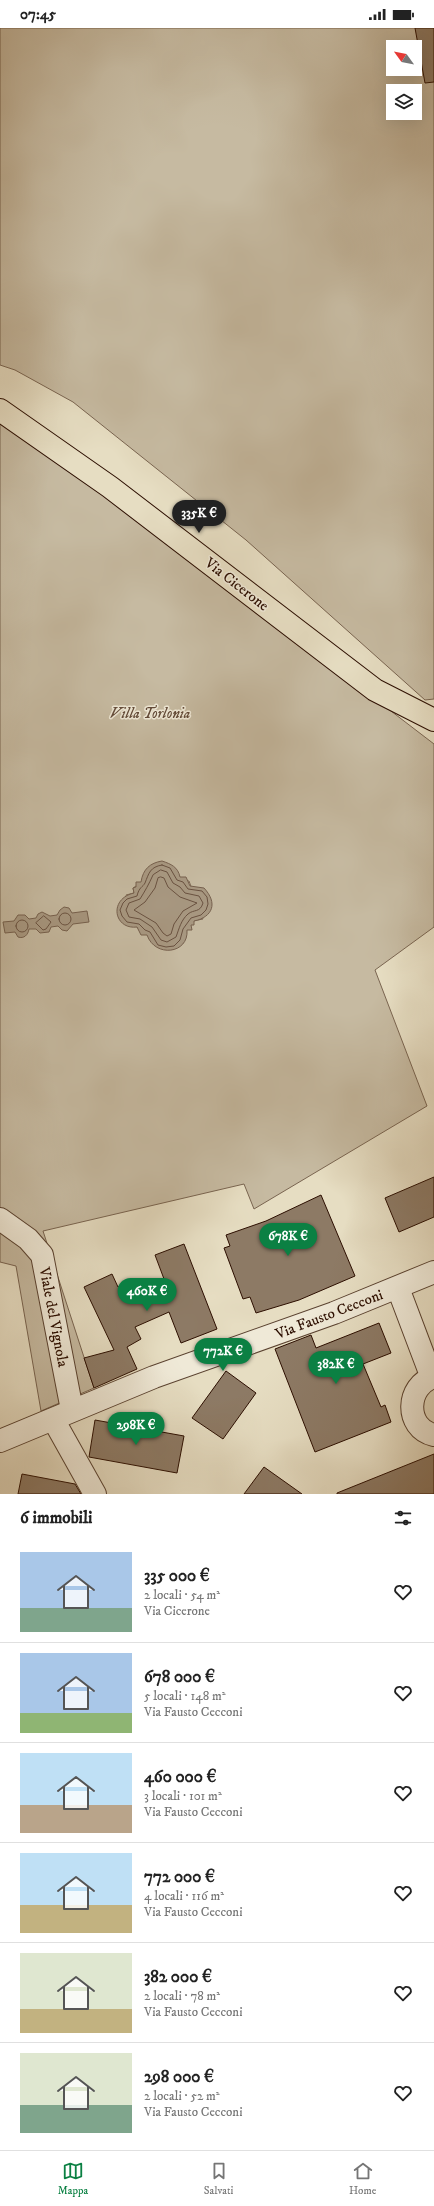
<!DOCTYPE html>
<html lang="it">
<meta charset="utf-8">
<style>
:root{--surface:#fff;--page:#f6f6f6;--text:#222;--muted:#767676;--line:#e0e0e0;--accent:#0b8043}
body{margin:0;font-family:"IM FELL DW Pica",serif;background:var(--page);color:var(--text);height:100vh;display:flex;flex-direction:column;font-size:15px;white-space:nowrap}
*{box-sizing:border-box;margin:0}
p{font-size:13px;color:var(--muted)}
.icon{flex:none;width:22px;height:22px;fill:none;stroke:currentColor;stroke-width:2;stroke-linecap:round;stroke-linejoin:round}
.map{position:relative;height:1466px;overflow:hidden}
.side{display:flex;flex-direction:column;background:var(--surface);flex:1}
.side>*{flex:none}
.needle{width:26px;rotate:303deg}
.buttons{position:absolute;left:386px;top:12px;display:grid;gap:8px}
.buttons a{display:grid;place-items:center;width:36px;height:36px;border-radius:0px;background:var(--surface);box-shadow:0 4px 16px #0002;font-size:20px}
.price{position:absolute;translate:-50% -34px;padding:0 9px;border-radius:14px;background:var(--accent);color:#fff;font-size:13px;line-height:26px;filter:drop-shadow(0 1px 2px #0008)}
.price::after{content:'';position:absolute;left:50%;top:24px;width:12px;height:9px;margin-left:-6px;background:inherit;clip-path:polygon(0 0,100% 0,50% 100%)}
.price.selected{background:#222;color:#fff}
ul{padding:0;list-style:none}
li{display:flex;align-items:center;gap:12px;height:100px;padding:0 20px}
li+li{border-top:1px solid var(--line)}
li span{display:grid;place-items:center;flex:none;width:112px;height:80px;border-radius:0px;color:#555}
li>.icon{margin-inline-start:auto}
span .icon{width:48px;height:48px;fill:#fffc;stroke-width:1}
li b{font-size:17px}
h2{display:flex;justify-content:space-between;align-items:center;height:48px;padding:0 20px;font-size:17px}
.status{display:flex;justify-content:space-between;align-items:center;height:28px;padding:0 20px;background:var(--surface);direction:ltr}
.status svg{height:11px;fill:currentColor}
.dock{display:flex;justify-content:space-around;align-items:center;height:56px;border-top:1px solid var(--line);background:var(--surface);font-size:11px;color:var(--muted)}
.dock a{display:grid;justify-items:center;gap:2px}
.dock .selected{color:var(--accent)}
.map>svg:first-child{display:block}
.green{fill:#c6baa1;stroke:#796450;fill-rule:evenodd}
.water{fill:#a79780;stroke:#76604d}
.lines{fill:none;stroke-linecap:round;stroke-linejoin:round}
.shore{stroke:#6a5240;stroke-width:1}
.building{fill:#8d7a65;stroke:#2c0e00}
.minor-casing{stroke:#5a4230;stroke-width:24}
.major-casing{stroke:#2c0e00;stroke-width:24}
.minor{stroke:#efe9d7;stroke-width:22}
.major{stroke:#e6ddc2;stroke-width:22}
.labels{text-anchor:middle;stroke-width:3;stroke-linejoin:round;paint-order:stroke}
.street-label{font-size:15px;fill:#2c0e00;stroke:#efe9d7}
.park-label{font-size:15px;font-style:italic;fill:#624a38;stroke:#efe9d7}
</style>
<div class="status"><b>07:45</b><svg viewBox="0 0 49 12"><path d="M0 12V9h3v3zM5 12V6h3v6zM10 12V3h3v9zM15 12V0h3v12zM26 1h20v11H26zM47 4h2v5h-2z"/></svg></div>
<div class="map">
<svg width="434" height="1466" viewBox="0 0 434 1466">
<rect width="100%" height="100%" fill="#e6ddc2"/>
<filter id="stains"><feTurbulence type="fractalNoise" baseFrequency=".005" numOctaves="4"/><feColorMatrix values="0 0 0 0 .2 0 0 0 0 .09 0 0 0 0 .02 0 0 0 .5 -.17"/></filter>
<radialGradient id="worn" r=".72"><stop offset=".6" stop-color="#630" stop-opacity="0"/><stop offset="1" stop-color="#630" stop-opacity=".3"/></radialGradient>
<path class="green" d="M0,0H434V671L425,672L246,512L73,374L15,342L0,337ZM393,19H415V41H393ZM393,63H415V85H393Z
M0,388L280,598L434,716V899L375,942L427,1078L254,1181L244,1156L43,1203L94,1360L41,1383L16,1238L0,1234ZM189,853L203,891L193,893L186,902L140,903L137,899L126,867L134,865L133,860L142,854Z"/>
<path class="water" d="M162,833C171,836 178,839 180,849H186L190,858L204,860C218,875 213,889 194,893V897H191L192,902H187C189,926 155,930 147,907H141L137,899C114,902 108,871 134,865L133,860L136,859V854H141C143,841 150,835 162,833Z
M64,879L69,880L72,885L87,883L89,894L73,896L67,903L62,902L58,898L51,899L49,904L40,905L36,901H29C28,907 24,911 18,909L15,904L5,905L3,894L14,893L18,887H25L29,891L36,890L38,886L42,884L50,888L57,887L60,882Z"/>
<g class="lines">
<path class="shore" d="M162,837L170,840L177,852L183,854L188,861L202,863L207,869L208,876L206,882L201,887L191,890L183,901L180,912L174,918L166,919L158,917L150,904L145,902L139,896L127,894L122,888L120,882L123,875L127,871L137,868C139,859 143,859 145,855C149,845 150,839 162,837Z
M161,842L167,844L173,855L180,859L185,865L199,868L203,875C200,885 194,881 188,886C181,892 179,901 176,909L167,914L161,912L152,899L140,891L129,889L126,882L129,875L140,871C145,863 149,856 153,847Z
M161,849L164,850L168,859L180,869L197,875L183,883L174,896L171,906L167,908L163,905L156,895L134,882L145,874L155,860L158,850Z
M59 891a6 6 0 1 1 12 0a6 6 0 1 1-12 0Z
M44,888L51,894L46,901L43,902L36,895Z
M16 898a6 6 0 1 1 12 0a6 6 0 1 1-12 0Z"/>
</g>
<path class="building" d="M415,0H434V54L425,55Z
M434,1149V1189L399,1204L385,1170Z
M321,1167L355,1248L299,1272L256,1285L250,1269L243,1271L224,1220L230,1218L226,1207L266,1193Z
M184,1216L217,1301L181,1315L169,1284L135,1299L141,1311L127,1319L137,1341L94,1360L84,1330L114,1322L84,1259L112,1246L118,1259L126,1256L130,1264L164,1251L155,1227Z
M379,1295L391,1325L363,1336L381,1379L385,1377L391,1394L315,1424L275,1321L311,1307L316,1320Z
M226,1343L256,1365L223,1411L192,1390Z
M95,1392L184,1408L177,1445L89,1429Z
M434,1426V1466H337V1465Z
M264,1439L302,1466H244Z
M22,1446L75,1456L81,1466H18Z"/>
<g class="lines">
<defs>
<path id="minor" d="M0,1191L28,1211L42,1227L72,1382
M398,1260L432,1350
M434,1349C406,1357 404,1400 434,1407
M53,1391L95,1466
M0,1413L154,1349L334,1285L434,1244"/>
<path id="major" d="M0,382L110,459L375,662L434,692"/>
</defs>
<use href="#minor" class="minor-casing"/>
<use href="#major" class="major-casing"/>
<use href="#minor" class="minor"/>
<use href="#major" class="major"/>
</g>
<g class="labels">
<g class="street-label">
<text transform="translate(237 556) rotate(38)" y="5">Via Cicerone</text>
<text transform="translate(329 1286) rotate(-21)" y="5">Via Fausto Cecconi</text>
<text transform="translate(54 1289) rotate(79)" y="5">Viale del Vignola</text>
</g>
<g class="park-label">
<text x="150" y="690">Villa Torlonia</text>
</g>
</g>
<rect width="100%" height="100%" filter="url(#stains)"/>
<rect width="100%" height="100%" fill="url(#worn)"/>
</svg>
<div class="buttons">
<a><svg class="needle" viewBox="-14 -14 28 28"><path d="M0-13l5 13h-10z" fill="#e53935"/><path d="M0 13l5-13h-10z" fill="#767676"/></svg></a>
<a><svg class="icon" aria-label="layers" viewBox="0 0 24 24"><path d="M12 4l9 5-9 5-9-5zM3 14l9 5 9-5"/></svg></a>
</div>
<b class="price selected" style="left:199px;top:506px">335K €</b>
<b class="price" style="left:288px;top:1229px">678K €</b>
<b class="price" style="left:147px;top:1284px">460K €</b>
<b class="price" style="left:223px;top:1344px">772K €</b>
<b class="price" style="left:336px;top:1357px">382K €</b>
<b class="price" style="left:136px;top:1418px">298K €</b>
</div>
<section class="side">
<h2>6 immobili<svg class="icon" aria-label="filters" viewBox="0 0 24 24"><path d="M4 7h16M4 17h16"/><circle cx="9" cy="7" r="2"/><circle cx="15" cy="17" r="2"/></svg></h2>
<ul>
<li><span style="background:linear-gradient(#a9c7e8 70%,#7fa58c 0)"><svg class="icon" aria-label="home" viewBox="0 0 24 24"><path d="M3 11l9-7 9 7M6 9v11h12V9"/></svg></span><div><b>335 000 €</b><p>2 locali · 54 m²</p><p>Via Cicerone</p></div><svg class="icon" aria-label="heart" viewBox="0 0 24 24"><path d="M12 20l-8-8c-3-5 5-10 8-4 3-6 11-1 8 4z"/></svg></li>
<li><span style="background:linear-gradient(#a9c7e8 75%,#8fb573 0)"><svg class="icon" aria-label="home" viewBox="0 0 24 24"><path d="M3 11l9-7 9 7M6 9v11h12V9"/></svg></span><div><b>678 000 €</b><p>5 locali · 148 m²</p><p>Via Fausto Cecconi</p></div><svg class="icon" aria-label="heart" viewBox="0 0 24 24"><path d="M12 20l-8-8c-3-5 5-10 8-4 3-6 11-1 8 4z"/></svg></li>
<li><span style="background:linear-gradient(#bfe0f5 65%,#b9a48a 0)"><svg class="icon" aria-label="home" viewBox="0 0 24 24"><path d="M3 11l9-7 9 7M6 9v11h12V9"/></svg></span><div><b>460 000 €</b><p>3 locali · 101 m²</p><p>Via Fausto Cecconi</p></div><svg class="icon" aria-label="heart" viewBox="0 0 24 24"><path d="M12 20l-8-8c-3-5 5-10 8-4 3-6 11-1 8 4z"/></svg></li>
<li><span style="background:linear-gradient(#bfe0f5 65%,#c2b280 0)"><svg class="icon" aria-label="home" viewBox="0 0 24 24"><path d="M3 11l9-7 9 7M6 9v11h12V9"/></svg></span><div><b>772 000 €</b><p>4 locali · 116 m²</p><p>Via Fausto Cecconi</p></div><svg class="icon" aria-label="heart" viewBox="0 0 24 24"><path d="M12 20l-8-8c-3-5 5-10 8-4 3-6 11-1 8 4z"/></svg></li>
<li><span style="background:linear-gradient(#dfe7d0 70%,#c2b280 0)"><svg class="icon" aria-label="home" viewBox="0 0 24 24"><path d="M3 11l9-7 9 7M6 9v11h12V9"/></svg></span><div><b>382 000 €</b><p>2 locali · 78 m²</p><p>Via Fausto Cecconi</p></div><svg class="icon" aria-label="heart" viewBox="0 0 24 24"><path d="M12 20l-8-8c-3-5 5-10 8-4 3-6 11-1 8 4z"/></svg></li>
<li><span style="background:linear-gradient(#dfe7d0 65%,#7fa58c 0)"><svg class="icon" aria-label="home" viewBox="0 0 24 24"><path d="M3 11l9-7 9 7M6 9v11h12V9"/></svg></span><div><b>298 000 €</b><p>2 locali · 52 m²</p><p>Via Fausto Cecconi</p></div><svg class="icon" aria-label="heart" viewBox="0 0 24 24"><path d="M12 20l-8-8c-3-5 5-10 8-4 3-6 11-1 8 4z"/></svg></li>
</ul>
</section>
<nav class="dock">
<a class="selected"><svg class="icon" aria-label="map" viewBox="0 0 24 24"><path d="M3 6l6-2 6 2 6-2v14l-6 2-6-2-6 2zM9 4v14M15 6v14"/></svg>Mappa</a>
<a><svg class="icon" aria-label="saved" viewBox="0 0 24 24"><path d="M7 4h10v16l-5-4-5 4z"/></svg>Salvati</a>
<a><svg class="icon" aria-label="home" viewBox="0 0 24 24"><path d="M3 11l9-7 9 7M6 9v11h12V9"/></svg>Home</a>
</nav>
